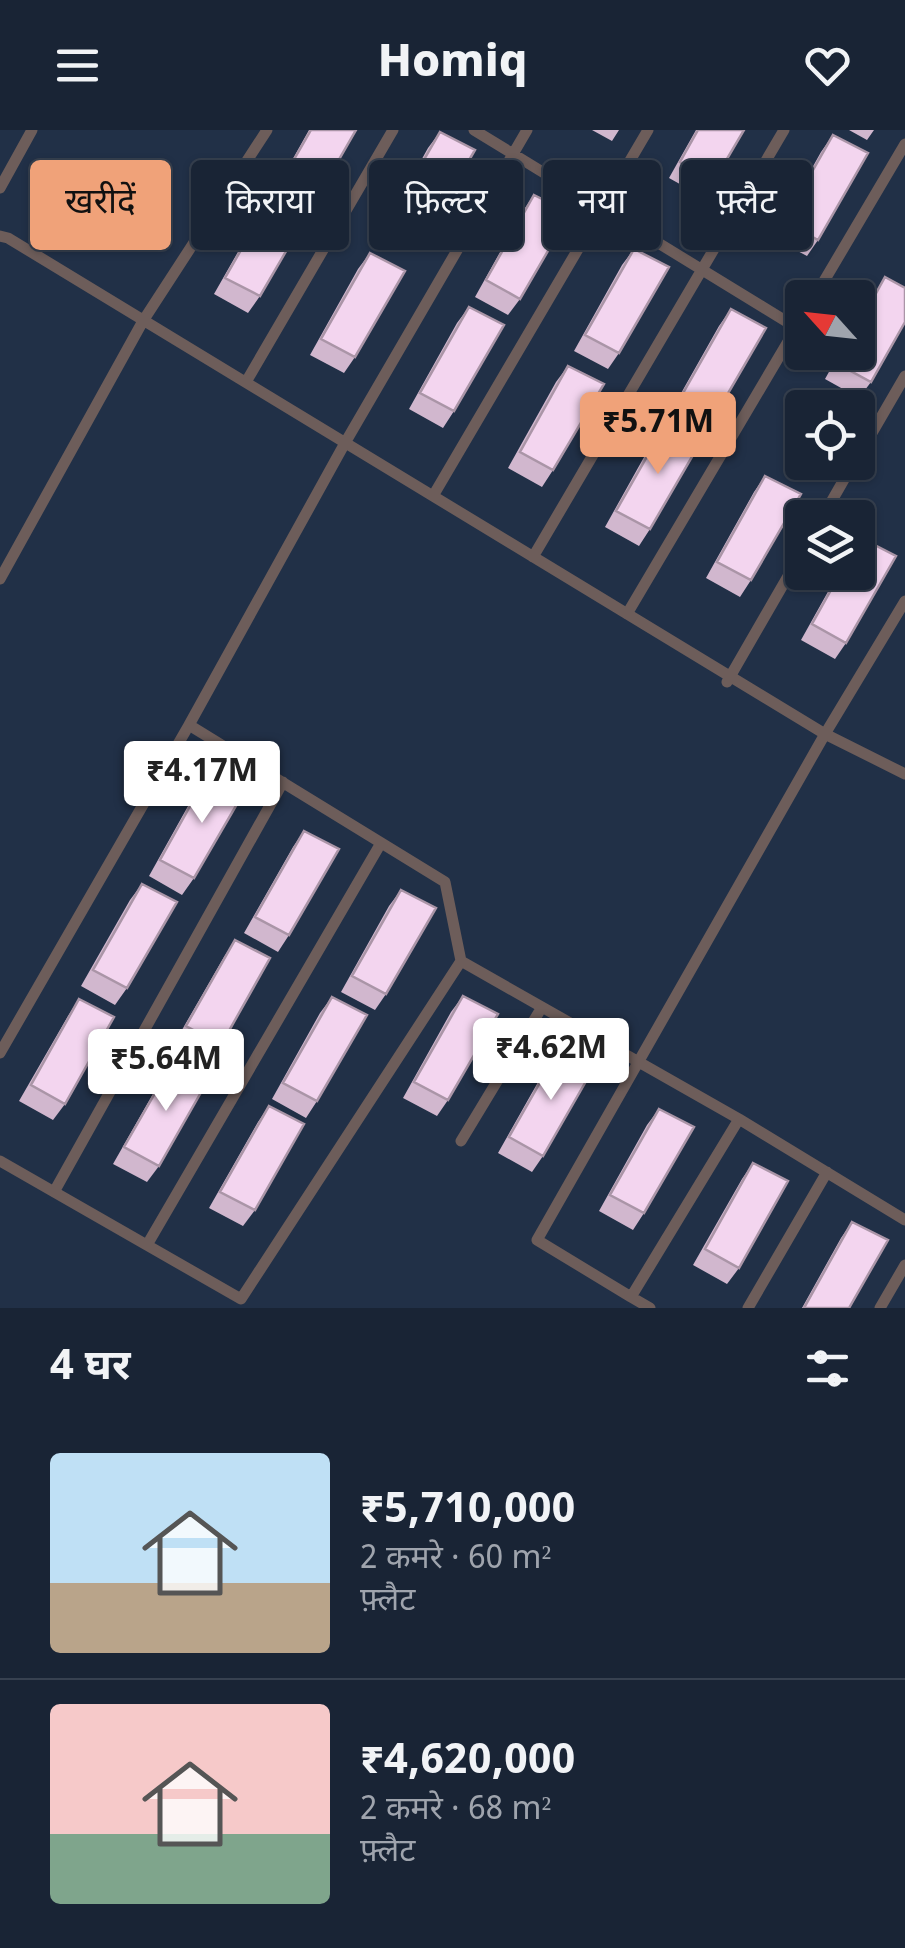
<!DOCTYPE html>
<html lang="hi">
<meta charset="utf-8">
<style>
:root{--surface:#192435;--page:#222c3d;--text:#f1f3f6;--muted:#9fa4ad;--line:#374150;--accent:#f0a279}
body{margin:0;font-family:Georgia,"Noto Sans Devanagari",serif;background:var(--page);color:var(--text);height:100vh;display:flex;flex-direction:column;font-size:38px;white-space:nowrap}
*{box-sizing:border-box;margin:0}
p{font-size:32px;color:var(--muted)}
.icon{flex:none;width:55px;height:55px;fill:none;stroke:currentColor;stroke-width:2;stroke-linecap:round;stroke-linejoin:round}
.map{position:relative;height:1178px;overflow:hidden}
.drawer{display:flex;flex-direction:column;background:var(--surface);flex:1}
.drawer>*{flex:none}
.guide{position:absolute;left:30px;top:30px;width:845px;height:90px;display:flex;gap:20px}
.needle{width:65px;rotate:297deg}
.fabs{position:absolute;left:785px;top:150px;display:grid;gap:20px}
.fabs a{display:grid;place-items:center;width:90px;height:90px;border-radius:10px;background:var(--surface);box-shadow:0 2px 8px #0004,0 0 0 2px var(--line);font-size:50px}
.price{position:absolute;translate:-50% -85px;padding:0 22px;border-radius:10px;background:#fff;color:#222;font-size:32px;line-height:65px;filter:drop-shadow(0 2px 5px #0008)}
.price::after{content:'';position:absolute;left:50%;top:60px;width:30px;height:22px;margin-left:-15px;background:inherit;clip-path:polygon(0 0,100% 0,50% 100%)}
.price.selected{background:var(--accent);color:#111}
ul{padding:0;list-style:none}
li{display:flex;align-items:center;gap:30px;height:250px;padding:0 50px}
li+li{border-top:2px solid var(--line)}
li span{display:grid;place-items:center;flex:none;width:280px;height:200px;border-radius:10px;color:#555}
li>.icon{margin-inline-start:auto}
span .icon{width:120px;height:120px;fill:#fffc;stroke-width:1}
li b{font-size:42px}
h2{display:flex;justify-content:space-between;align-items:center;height:120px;padding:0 50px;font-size:42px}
.chip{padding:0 35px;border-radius:10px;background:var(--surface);box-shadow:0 2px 8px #0004,0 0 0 2px var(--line);font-size:35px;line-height:90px}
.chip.selected{background:var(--accent);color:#111}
header{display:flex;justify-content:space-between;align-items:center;height:130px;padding:0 50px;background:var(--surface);font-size:45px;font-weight:800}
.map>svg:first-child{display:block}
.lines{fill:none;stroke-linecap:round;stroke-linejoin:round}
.lane{stroke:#6d5d5a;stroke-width:11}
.wall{fill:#d1b7ce}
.building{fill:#f3d5ef;stroke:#aa95a7;stroke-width:2.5}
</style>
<header><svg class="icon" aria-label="menu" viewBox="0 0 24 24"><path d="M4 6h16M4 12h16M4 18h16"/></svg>Homiq<svg class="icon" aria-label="heart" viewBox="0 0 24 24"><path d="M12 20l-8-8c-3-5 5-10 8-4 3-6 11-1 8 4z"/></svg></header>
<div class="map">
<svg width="905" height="1178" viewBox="0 0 905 1178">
<rect width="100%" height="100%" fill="#213047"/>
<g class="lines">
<path class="lane" d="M474,0L797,198
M527,0L345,313L189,595L445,752L461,831L739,989L905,1090
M0,58L32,0
M0,106L8,108L825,604L537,1110L631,1167L739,989
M814,168L905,14
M246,252L393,0
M858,327L905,246
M433,366L648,0
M822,388L854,332
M533,427L784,0
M0,449L143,191L267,0
M905,471L825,604L905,644
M627,484L802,188
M727,552L802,422
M0,923L189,595
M461,1011L542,877
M0,1031L241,1169L461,831
M54,1062L283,652
M147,1115L381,713
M631,1167L650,1178
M748,1178L827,1042
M880,1178L905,1135"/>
</g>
<path class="wall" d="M309,0H356L326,52L314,68L281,50Z
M592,0H619L612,11Z
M696,0H744L703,67L669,48Z
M849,0H874L867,10Z
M440,2L425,106L414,122L380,104L428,18Z
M833,5L818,110L807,126L773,108L821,22Z
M274,62L260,166L248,183L214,164L263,78Z
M534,65L520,169L508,185L475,167L523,81Z
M634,119L619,223L608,239L574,221L622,135Z
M370,123L355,227L344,243L310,225L358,139Z
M885,147L871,252L859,268L825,249L840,222H858V192Z
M469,177L454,281L443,298L409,279L457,193Z
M731,179L716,284L705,300L671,281L719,196Z
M568,236L553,340L542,357L508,338L556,252Z
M665,295L650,399L639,416L605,397L653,311Z
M765,346L751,450L740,467L706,448L754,362Z
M839,442H858L846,513L835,529L801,510Z
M208,644L194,748L182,765L149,746L197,660Z
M304,701L289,805L278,822L244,803L293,717Z
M142,754L127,858L115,875L81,856L130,770Z
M401,760L386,864L375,880L341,862L389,776Z
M235,810L221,915L209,931L175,912L224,827Z
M463,866L448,970L437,986L403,968L451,882Z
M332,867L317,971L306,988L272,969L320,883Z
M79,869L65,974L53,990L19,971L68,886Z
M558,921L543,1026L532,1042L498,1023L546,938Z
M173,932L159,1036L147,1052L113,1034L162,948Z
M269,976L255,1080L243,1096L209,1078L258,992Z
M659,979L644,1083L633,1100L599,1081L647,995Z
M753,1033L739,1138L727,1154L693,1135L742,1049Z
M852,1092L849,1178H802L841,1108Z"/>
<path class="building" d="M311,0H356L326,52L292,33Z
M698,0H744L714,51L680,32Z
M440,2L475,20L425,106L391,87Z
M833,5L868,23L818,110L784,91Z
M274,62L310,80L260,166L225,148Z
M534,65L570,83L520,169L486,150Z
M634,119L669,137L619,223L585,205Z
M370,123L405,141L355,227L321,209Z
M885,147L905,158V192L871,252L836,233L842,222H858V196Z
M469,177L504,195L454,281L420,263Z
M731,179L766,198L716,284L682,265Z
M568,236L604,254L553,340L520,322Z
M665,295L700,313L650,399L616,381Z
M765,346L801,364L751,450L717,432Z
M861,408L896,426L846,513L812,494L841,442H858V414Z
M208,644L244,662L194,748L160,730Z
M304,701L339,719L289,805L255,787Z
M142,754L177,772L127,858L93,840Z
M401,760L436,778L386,864L352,846Z
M235,810L270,828L221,915L186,896Z
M463,866L498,884L448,970L414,952Z
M332,867L367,885L317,971L283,953Z
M79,869L114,887L65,974L31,955Z
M558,921L593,939L543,1026L509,1007Z
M173,932L208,950L159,1036L124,1017Z
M269,976L304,994L255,1080L220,1062Z
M659,979L694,997L644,1083L610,1065Z
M753,1033L788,1051L739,1138L705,1119Z
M852,1092L888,1110L849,1178H804Z"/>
</svg>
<div class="fabs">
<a><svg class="needle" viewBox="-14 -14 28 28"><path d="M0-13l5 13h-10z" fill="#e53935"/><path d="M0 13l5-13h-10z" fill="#9fa4ad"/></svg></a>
<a><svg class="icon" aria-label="locate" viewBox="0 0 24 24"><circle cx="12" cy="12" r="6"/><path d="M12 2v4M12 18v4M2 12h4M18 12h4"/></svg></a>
<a><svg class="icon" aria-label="layers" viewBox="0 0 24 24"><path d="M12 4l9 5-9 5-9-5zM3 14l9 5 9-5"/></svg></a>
</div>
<b class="price selected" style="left:658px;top:347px">₹5.71M</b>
<b class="price" style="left:202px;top:696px">₹4.17M</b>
<b class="price" style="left:551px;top:973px">₹4.62M</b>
<b class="price" style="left:166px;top:984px">₹5.64M</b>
<div class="guide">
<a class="chip selected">खरीदें</a>
<a class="chip">किराया</a>
<a class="chip">फ़िल्टर</a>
<a class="chip">नया</a>
<a class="chip">फ़्लैट</a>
</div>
</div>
<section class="drawer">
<h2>4 घर<svg class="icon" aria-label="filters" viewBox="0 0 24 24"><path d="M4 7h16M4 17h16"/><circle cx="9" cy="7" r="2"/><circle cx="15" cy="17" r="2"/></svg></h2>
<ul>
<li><span style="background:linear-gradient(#bfe0f5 65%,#b9a48a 0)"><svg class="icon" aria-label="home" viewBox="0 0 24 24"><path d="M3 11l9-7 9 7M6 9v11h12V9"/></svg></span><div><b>₹5,710,000</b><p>2 कमरे · 60 m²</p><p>फ़्लैट</p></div></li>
<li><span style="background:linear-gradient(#f6c9c9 65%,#7fa58c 0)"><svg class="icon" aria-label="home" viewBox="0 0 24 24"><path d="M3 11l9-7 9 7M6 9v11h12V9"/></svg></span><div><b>₹4,620,000</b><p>2 कमरे · 68 m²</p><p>फ़्लैट</p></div></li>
</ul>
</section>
